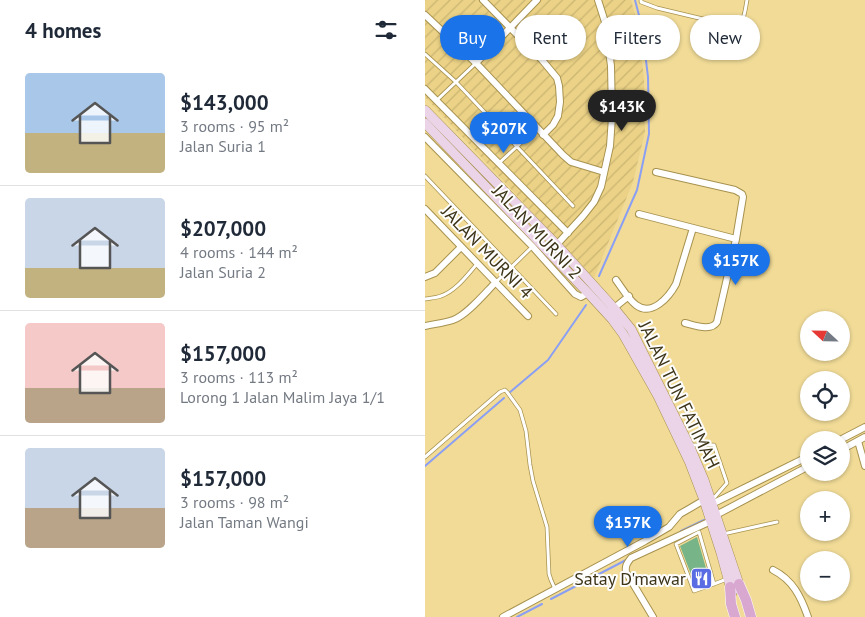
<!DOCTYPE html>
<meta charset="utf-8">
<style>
:root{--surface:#fff;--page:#f2f2f3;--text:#1f2937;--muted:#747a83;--line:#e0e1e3;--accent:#1a73e8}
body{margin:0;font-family:"PT Sans",sans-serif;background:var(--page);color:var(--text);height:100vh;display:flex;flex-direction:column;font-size:19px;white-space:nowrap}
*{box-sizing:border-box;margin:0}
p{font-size:16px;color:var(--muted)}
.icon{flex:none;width:28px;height:28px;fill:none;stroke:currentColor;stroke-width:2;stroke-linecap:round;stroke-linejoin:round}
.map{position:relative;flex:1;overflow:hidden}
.side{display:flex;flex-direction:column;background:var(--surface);width:425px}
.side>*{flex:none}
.hud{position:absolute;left:15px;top:15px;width:350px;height:45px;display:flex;gap:10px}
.needle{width:32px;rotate:292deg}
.tools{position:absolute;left:375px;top:311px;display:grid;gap:10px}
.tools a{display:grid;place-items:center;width:50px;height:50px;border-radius:50%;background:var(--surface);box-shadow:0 1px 4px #0004;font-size:25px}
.price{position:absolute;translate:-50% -42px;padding:0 11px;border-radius:18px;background:var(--accent);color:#fff;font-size:16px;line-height:32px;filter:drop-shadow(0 1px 2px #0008)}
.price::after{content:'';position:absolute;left:50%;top:30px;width:15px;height:11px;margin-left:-8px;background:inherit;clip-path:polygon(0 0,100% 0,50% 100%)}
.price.on{background:#222;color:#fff}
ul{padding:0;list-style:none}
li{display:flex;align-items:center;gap:15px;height:125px;padding:0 25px}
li+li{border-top:1px solid var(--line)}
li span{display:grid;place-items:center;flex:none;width:140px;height:100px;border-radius:5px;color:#555}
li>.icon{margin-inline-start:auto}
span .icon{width:60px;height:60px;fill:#fffc;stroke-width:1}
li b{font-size:21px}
h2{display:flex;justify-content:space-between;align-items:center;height:60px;padding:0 25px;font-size:21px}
.chip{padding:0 18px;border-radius:22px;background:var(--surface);box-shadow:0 1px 4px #0004;font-size:18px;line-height:45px}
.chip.on{background:var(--accent);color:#fff}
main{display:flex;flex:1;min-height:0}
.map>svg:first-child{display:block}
.industrial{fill:url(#industrial-furrows)}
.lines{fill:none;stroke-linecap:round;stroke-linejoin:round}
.stream{stroke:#8a9ff4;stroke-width:2}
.building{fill:#77b488}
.service-casing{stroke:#a7924f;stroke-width:4.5}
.minor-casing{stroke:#a7924f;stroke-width:8}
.secondary-casing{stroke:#a7924f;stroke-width:10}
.primary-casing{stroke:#fff;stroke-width:11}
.service{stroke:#fff;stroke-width:3}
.minor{stroke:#fff;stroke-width:6}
.secondary{stroke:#ecd4e8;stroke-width:9}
.primary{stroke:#d8a8d1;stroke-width:10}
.labels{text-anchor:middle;stroke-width:4;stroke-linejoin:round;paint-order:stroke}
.street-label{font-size:18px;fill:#3e3519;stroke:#fdfdfd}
.poi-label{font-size:18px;fill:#3e3519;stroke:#fdfdfd;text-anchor:end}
</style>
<main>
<section class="side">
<h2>4 homes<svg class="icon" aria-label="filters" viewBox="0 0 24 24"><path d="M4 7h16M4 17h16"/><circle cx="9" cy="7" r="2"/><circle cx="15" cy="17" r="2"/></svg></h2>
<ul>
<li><span style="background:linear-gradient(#a9c7e8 60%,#c2b280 0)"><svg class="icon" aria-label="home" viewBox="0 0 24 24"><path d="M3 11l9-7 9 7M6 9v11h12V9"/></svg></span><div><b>$143,000</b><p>3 rooms · 95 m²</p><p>Jalan Suria 1</p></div></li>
<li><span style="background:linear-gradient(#c9d6e8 70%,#c2b280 0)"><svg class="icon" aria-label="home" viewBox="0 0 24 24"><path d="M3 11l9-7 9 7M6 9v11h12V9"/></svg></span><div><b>$207,000</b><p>4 rooms · 144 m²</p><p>Jalan Suria 2</p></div></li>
<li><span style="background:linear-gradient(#f6c9c9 65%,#b9a48a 0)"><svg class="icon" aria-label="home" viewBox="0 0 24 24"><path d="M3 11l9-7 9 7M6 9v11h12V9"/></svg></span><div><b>$157,000</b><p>3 rooms · 113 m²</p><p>Lorong 1 Jalan Malim Jaya 1/1</p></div></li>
<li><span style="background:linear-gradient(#c9d6e8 60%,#b9a48a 0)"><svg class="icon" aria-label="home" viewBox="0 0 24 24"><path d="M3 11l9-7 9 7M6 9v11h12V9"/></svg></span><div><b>$157,000</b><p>3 rooms · 98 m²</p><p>Jalan Taman Wangi</p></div></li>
</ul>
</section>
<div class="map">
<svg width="440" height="617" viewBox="0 0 440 617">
<defs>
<pattern id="industrial-furrows" width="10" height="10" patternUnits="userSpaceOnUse" patternTransform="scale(1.25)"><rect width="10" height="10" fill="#ebd286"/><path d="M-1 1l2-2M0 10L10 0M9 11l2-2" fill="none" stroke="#cbb573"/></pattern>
</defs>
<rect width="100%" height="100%" fill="#f1db97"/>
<path class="industrial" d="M0,0H206L212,22L219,78L220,132L208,182L169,278L0,97Z"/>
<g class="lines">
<path class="stream" d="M174,276L212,190L224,134L223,77L217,27L210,0
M84,393L123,360L161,305
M0,466L79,398
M256,531L279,520
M126,599L201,560
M92,617L117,604"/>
</g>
<path class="building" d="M272,537L285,582L271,587L255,546Z"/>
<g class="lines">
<defs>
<path id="service" d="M216,0V2L232,8L278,19L310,26C320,23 320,9 322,0
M0,54L31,82L148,206
M12,100L51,63
M74,163L112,128
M0,176L131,314
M71,282L107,247
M0,299C5,298 11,298 16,296C31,291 42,275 52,264
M265,445H289L302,483L288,499
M0,457L75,392L80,390L82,392L95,410L101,431L105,465L108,481L122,527L124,574L126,580L130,589
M298,534L352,522
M289,584L269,591L251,544L274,532L289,584L302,579"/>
<path id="minor" d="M58,0L117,60L132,78L134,86L135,102L133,116L128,125L118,135
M0,15L51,63L138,155L146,162L179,172
M51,63L112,0
M0,89L143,233
M0,137L107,246L150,294L156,297L163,293
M231,172L310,190L317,194L318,197L311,239L292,322C286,332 269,325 260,323
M0,209L103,316
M214,214L311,239
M125,252L158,216L169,202L176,187L185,146L187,117L186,66L180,22L173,0
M0,277L10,273L36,247
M191,280C197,288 203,299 211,305C227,317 244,297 251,284L268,228
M189,308L204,296
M0,326C9,324 19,323 28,320C42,315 60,293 71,282
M415,440L440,427
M433,441L440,466
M416,450L440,437
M287,504L384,456
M291,515L384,466
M348,570C368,580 376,597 383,617
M78,617L220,541L244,527L255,514L262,510L279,500
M228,617L201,572C200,566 202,563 206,558L286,521"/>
<path id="secondary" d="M0,110L132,245L189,308L206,329L264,445L279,480L314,584L315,590
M0,123L163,293L187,319L198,334L233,396L264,461L279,500L296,553L307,593"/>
<path id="primary" d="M314,584L321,600L326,617
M305,587L306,604L310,617"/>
</defs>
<use href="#service" class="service-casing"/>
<use href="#minor" class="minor-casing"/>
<use href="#secondary" class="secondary-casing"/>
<use href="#primary" class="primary-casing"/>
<use href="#service" class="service"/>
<use href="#minor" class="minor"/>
<use href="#secondary" class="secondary"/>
<use href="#primary" class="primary"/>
</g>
<defs>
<symbol id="restaurant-square" viewBox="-11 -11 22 22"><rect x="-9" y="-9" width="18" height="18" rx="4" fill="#596ce3" stroke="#fdfdfd"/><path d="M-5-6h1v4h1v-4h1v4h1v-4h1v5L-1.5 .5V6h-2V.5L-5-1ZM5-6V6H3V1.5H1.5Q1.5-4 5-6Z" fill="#fff"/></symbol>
</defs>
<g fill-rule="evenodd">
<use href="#restaurant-square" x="264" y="566" width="25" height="25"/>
</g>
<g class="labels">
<g class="street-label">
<text transform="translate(112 232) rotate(47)" y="6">JALAN MURNI 2</text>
<text transform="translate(62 252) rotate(46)" y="6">JALAN MURNI 4</text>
<text transform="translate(254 395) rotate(64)" y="6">JALAN TUN FATIMAH</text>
</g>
<g class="poi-label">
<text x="261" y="585">Satay D'mawar</text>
</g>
</g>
</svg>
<div class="tools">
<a><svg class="needle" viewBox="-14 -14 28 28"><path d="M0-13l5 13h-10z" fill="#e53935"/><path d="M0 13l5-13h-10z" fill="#747a83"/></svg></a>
<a><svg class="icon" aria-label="locate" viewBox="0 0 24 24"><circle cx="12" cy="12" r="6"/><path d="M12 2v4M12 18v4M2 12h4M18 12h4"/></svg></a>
<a><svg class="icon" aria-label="layers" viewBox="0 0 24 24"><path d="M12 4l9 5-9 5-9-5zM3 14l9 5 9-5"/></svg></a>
<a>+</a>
<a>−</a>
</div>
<b class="price on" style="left:197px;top:132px">$143K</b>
<b class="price" style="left:79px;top:154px">$207K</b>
<b class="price" style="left:311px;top:286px">$157K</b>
<b class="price" style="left:203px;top:548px">$157K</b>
<div class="hud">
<a class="chip on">Buy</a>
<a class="chip">Rent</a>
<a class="chip">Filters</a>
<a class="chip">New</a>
</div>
</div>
</main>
